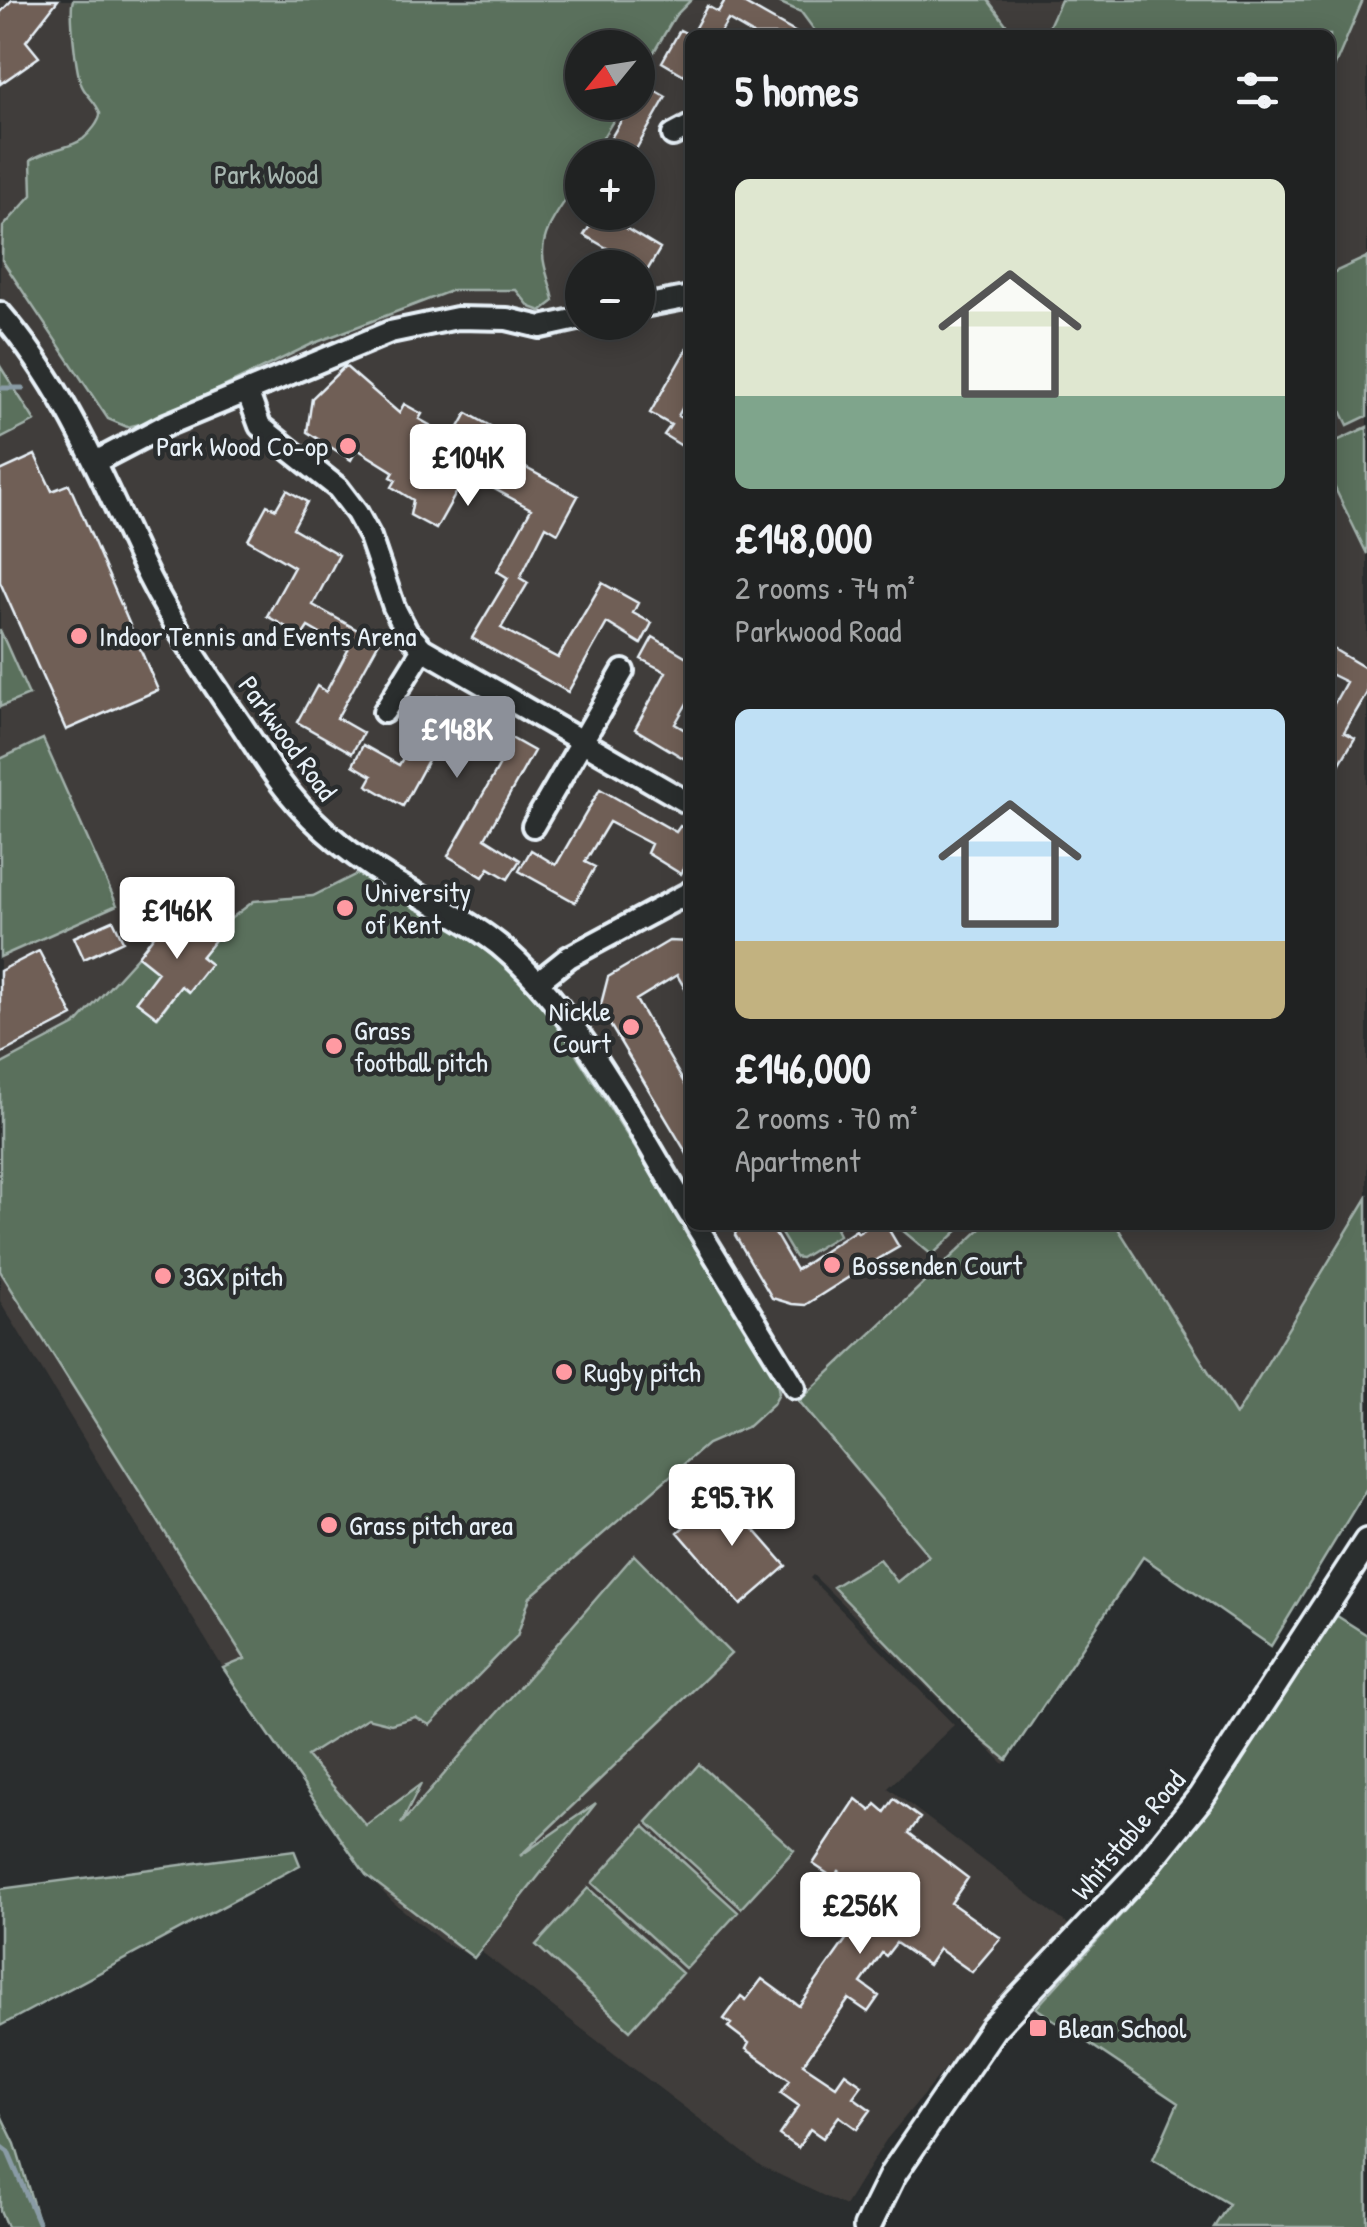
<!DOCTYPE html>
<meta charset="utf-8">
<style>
:root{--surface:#202222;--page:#282a2a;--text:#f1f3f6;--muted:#a2a4a5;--line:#3d3f40;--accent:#8c9099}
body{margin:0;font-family:"Patrick Hand",sans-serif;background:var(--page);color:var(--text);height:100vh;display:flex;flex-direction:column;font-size:38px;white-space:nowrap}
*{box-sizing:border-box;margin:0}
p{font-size:32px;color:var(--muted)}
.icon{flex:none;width:55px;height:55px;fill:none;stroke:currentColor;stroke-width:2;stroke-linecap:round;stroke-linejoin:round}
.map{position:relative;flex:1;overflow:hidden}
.details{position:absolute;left:685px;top:30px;width:650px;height:1200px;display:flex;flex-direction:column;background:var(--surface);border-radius:15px;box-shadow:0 5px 25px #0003,0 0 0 2px var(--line)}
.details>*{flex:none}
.needle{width:65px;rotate:240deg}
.controls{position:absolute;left:565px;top:30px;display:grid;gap:20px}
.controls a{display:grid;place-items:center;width:90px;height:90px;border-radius:50%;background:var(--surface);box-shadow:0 5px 25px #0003,0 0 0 2px var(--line);font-size:50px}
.price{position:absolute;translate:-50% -85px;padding:0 22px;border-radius:10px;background:#fff;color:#222;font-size:32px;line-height:65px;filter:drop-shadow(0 2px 5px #0008)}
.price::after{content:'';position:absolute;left:50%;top:60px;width:30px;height:22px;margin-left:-15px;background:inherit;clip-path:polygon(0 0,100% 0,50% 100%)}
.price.on{background:var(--accent);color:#fff}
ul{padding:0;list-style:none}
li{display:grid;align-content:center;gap:20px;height:530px;padding:0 50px}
li span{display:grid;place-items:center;height:310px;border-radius:15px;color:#555}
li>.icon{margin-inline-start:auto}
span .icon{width:180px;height:180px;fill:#fffc;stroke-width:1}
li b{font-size:42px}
h2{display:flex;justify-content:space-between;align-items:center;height:120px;padding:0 50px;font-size:42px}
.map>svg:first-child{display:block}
.built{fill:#3f3c3a;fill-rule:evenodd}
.green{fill:#5a705b;stroke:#a1b0aa;stroke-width:2.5}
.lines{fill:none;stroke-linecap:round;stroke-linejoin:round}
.stream{stroke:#899ba5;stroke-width:5}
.building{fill:#6f5e57;stroke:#e8f1f8;stroke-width:2.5}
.minor-casing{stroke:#e8f1f8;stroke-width:28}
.major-casing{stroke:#e8f1f8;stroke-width:32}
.minor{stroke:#2a2d2e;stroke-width:20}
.major{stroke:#2a2d2e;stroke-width:25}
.poi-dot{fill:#ff9aa2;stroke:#2a2d2e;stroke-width:4}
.labels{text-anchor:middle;stroke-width:9;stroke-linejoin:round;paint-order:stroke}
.park-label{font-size:28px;fill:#a8b7b1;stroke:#2a2d2e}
.poi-label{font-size:28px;fill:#e8f1f8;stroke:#2a2d2e;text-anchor:start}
.street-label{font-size:28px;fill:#e8f1f8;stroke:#2a2d2e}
</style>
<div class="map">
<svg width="1367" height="2227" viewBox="0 0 1367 2227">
<rect width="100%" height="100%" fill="#2a2d2e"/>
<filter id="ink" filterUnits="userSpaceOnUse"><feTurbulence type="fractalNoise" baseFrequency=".01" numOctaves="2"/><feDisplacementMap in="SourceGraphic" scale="20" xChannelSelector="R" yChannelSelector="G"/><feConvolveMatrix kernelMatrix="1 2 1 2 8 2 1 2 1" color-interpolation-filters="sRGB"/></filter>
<g filter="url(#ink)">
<path class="built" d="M0,0H1367V1198L1236,1416L1004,1764L813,1575L810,1578L954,1725L888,1788L1070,1926L981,2025L886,2140L845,2206L761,2166L480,1951L474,1958L443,1942L394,1903L366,1875L223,1668L0,1301ZM690,35H1330V1225H690ZM582,48H638V102H582ZM582,158H638V212H582ZM582,268H638V322H582Z"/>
<path class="green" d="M73,0H691L675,16L638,79V48H582V102L624,103L591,157L582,158C582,193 542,217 543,254C543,269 552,286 554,301L541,311L530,307L516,290H453L312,344L153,421L127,427L108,419L2,260L3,227L32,195L31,160C47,149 69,149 83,139C89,134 101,121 100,113C97,103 86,95 82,86C76,74 69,11 73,0Z
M774,0H988L1014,35H818L801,12Z
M1061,0H1363L1330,77V35H1045Z
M1367,257V416L1348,425L1330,388V274Z
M0,366L35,421L0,439Z
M1367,427V554L1330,478V444Z
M0,630L29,695L0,707Z
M43,739L117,905L0,957V759Z
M357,874C429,914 500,947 551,1014L775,1371L779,1393L773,1404L749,1426L707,1444L530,1597L517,1636L430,1725L415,1717L391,1724L367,1718L307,1756L366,1825L421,1784L401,1824L634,1555L731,1654L520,1856L596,1803L474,1958L366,1875L223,1668L245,1659L0,1271V1065L75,1025L138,956L158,972L136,1001L158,1017L181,986L189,991L209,965L201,957L223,929L221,926L254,901L313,896Z
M1367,1198V1488L1271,1646L1143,1557L1007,1760L979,1737L833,1587L879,1559L897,1582L929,1556L799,1401L985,1225H1116L1236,1415Z
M781,1225H839L836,1229L839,1235L801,1258L795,1257L780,1232Z
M896,1225H964L932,1255Z
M1334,1614L1367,1635V2227H1214L1229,2204L1153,2160L1178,2103L1036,2008L1128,1907Z
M699,1764L794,1850L741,1908L647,1822Z
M644,1826L738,1912L686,1969L592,1883Z
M294,1850L300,1865L0,2026V1889Z
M588,1888L682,1973L630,2030L536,1945Z
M0,2113L15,2144L40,2227H7L0,2210Z"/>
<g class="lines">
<path class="stream" d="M0,388H23
M0,2146L8,2152L40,2227"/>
</g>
<path class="building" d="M12,0H58L26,41L39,57L0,84V13Z
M725,0H738L800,35H754L728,20L719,35H691L707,6L718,12Z
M680,30L690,35V64L684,75L662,62Z
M643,84L666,97L631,158H613L618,149L608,143L632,102H638Z
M599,212L660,249L647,271L584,235Z
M690,343V394L678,416L690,423V451L664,435L671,425L650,413Z
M345,366L399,413L404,404L422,414L419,419L453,438L467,413L492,427L477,455L517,476L522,466L578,496L558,533L546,526L520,578L528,583L501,628L558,658L602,583L638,603L633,613L652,623L641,644L607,623L568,692L472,638L508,578L497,571L531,509L467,474L436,529L410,515L413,500L392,487L396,480L391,477L394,472L357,449L351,460L307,432L312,398Z
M35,455L52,491L69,484L158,690L66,730L0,582V471Z
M287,490L307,502L293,528L339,555L313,605L379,642L337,718L363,733L352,753L297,722L317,686L326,692L348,650L308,627L302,636L267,616L294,567L248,540L267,505L276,509Z
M653,637L690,659V698L675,724L690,733V762L635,729L666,672L641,659Z
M1330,647L1367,669V693L1344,732L1355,738L1330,780V711L1346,682L1330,674Z
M438,697L534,751L485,838L520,860L508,879L489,868L483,877L448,856L502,761L446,727L403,806L367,785L372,776L353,765L363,745L399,765Z
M600,789L676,832L680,826L690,831V858L681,874L647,853L651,844L609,822L585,862L595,867L575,902L519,871L531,850L556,865Z
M202,912L224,929L201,957L210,964L188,992L181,986L157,1017L136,1001L158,972L138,956L161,926L180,941Z
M113,920L123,941L84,959L74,937Z
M669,941L690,942V997L677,975L636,1000L690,1093V1159L600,1008L608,977Z
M39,951L73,1016L0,1054V971Z
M738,1225H770L796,1270L856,1230L858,1233L871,1225H886L899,1247L875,1261L878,1267L869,1273L865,1267L805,1305L792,1304L772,1298L735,1235Z
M722,1493L786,1566L741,1605L678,1532Z
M856,1799L871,1811L876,1804L885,1812L894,1799L920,1818L909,1833L968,1878L951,1903L1001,1938L972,1972L939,1949L928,1965L896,1943L886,1956L882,1953L861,1983L879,1996L868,2012L849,1999L803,2064L836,2086L845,2073L862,2085L853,2097L871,2110L857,2129L839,2116L823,2138L810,2129L798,2148L779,2135L799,2106L781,2093L790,2080L746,2049L749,2043L728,2027L731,2024L724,2019L741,1996L746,2000L762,1979L799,2006L876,1897L839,1871L834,1878L813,1864Z"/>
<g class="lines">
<defs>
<path id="minor" d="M673,135L690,126
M638,307L690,297
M0,313C65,388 99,473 141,561C165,613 199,662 231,710C250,736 266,765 287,791C319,831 364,865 409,890C441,908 470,922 499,945C577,1009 637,1127 690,1215
M247,391L260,426L338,488L357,513L370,537L394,607L407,632L423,649L690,804
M97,461L166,425L390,332L457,318L507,319L541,327L582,318
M384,712L423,649
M533,826L623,671
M539,981L569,957L690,892
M696,1225L795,1387"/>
<path id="major" d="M867,2227L893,2174L993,2028L1143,1869L1201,1797L1367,1542"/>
</defs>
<use href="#minor" class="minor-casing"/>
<use href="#major" class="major-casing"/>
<use href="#minor" class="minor"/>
<use href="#major" class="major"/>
</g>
</g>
<g class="poi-dot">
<circle cx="348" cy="446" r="10"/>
<circle cx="79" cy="636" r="10"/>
<circle cx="345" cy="908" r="10"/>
<circle cx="631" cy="1027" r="10"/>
<circle cx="334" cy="1046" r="10"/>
<circle cx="832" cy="1265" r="10"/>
<circle cx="163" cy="1276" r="10"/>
<circle cx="564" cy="1372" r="10"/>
<circle cx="329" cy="1525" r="10"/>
<rect x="1028" y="2018" width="20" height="20" rx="5"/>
</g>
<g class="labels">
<g class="park-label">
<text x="266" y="184">Park Wood</text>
</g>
<g class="poi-label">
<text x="328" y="456" text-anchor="end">Park Wood Co-op</text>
<text x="99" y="646">Indoor Tennis and Events Arena</text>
<text x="365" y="902">University<tspan x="365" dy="32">of Kent</tspan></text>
<text x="611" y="1021" text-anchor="end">Nickle<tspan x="611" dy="32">Court</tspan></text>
<text x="354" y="1040">Grass<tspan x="354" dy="32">football pitch</tspan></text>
<text x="852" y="1275">Bossenden Court</text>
<text x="183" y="1286">3GX pitch</text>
<text x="584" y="1382">Rugby pitch</text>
<text x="349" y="1535">Grass pitch area</text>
<text x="1058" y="2038">Blean School</text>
</g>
<g class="street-label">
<text transform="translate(288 738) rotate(54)" y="10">Parkwood Road</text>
<text transform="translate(1128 1835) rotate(-50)" y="10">Whitstable Road</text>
</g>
</g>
</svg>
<div class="controls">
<a><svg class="needle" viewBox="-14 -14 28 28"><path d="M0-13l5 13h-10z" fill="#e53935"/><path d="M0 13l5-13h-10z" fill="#a2a4a5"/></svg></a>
<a>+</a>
<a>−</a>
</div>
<b class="price" style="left:468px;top:509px">£104K</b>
<b class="price on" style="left:457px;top:781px">£148K</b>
<b class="price" style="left:177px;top:962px">£146K</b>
<b class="price" style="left:732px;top:1549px">£95.7K</b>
<b class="price" style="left:860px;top:1957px">£256K</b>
<section class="details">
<h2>5 homes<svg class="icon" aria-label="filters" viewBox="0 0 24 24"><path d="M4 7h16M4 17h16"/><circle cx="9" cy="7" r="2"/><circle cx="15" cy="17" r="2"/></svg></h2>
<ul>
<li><span style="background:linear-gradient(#dfe7d0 70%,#7fa58c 0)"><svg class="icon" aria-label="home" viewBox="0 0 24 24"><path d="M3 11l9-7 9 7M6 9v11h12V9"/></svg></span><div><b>£148,000</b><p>2 rooms · 74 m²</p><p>Parkwood Road</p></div></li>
<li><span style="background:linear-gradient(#bfe0f5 75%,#c2b280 0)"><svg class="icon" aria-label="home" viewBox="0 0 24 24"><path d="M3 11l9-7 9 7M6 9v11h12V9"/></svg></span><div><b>£146,000</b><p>2 rooms · 70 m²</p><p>Apartment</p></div></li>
</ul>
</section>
</div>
